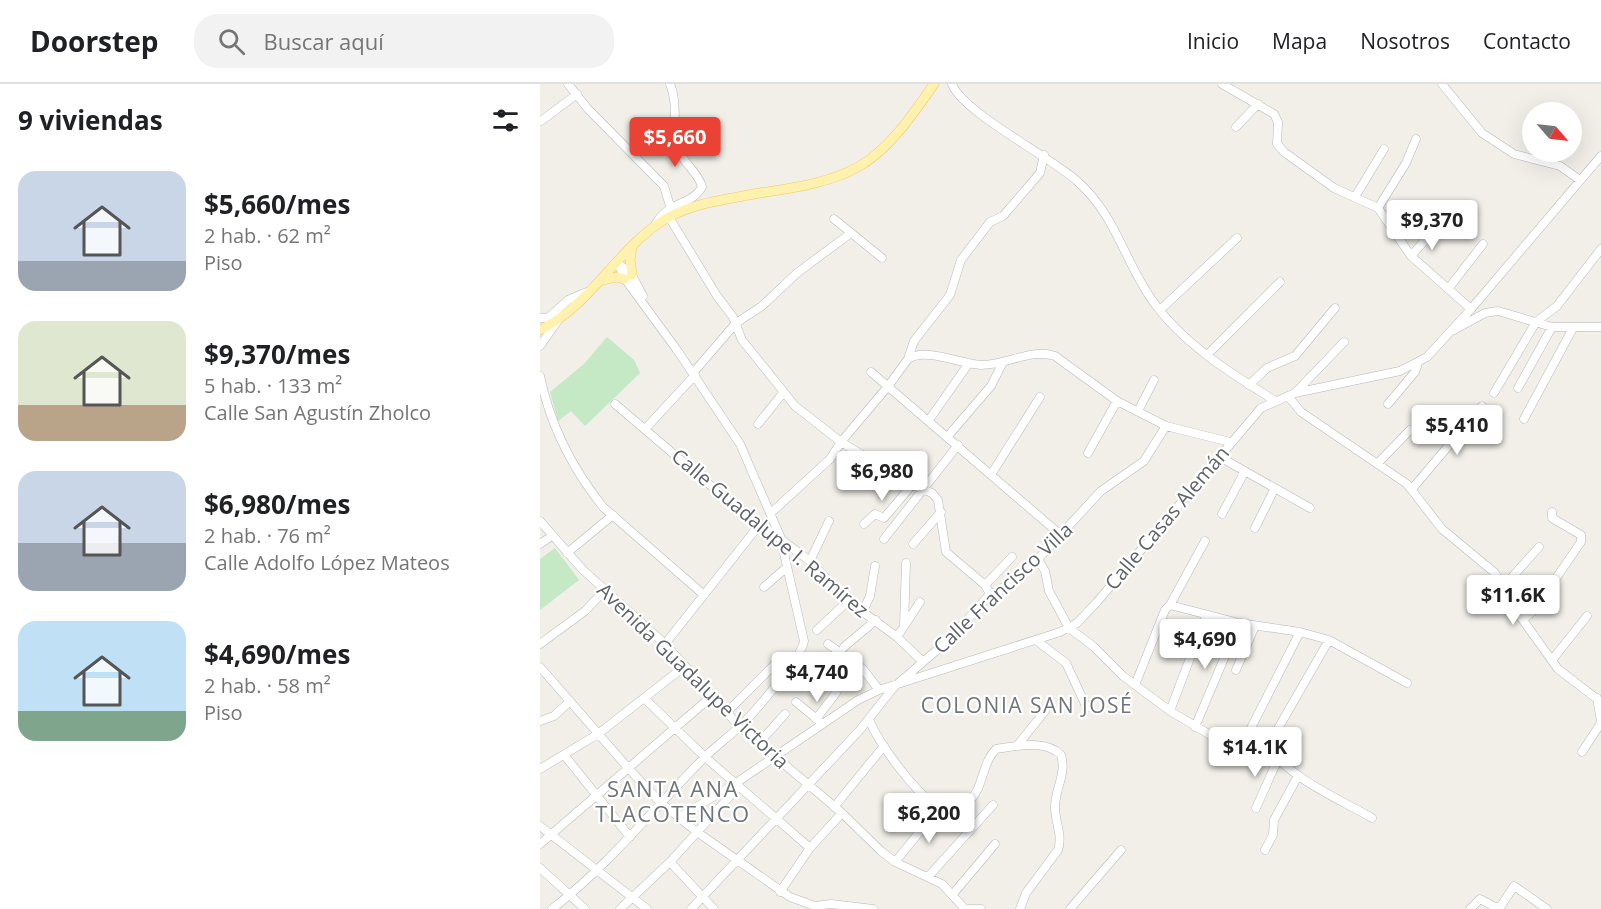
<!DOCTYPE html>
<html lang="es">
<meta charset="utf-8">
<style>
:root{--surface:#fff;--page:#f2f2f2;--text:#202124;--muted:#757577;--line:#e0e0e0;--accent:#ea4335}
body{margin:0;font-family:"Open Sans",sans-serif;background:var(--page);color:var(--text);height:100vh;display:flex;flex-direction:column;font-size:22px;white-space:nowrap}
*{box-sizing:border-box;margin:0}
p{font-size:20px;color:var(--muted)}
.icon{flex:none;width:33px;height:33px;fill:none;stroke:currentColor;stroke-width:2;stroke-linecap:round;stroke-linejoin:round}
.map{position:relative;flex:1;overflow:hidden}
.drawer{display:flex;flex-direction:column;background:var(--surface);width:540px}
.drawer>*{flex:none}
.needle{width:39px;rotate:118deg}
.tools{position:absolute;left:982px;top:18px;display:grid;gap:12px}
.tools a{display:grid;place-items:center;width:60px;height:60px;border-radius:50%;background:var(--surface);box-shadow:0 6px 24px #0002;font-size:30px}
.price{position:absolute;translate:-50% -51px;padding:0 14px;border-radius:6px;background:#fff;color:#222;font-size:20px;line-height:39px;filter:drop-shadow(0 2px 3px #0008)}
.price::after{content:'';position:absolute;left:50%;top:36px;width:18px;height:14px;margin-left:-9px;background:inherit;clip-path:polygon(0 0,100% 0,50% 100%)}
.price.on{background:var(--accent);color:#fff}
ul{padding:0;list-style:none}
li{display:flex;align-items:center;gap:18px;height:150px;padding:0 18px}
li span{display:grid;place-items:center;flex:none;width:168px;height:120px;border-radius:18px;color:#555}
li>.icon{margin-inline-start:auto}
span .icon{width:72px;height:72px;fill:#fffc;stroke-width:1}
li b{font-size:26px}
h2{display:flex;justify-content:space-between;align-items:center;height:72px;padding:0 18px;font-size:26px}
header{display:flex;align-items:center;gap:36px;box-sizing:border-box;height:84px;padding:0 30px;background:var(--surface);border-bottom:2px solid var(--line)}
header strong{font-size:28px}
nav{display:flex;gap:33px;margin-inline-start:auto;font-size:21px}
.search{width:420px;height:54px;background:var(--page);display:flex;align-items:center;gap:15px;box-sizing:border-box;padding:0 21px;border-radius:24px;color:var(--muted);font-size:22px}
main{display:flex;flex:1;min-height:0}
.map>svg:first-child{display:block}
.green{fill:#c5e8c5}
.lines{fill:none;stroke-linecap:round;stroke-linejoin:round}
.minor-casing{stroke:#b5b8bc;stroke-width:9}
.major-casing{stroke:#f2c960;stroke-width:10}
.minor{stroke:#fff;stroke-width:8}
.major{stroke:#fff2af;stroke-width:9}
.labels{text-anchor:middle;stroke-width:4.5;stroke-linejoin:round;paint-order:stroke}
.street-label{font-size:20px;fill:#5f6368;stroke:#fff}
.neighbourhood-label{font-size:21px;letter-spacing:1.5px;fill:#70757a;stroke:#fff}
.quarter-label{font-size:22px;letter-spacing:1.5px;fill:#70757a;stroke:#fff}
</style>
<header>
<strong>Doorstep</strong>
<div class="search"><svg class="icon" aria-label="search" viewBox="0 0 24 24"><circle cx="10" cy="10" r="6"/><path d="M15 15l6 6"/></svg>Buscar aquí</div>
<nav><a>Inicio</a><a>Mapa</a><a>Nosotros</a><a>Contacto</a></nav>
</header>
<main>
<section class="drawer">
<h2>9 viviendas<svg class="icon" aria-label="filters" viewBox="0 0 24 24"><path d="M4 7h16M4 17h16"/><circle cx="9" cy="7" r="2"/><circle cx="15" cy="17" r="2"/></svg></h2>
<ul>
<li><span style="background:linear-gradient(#c9d6e8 75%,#9aa5b1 0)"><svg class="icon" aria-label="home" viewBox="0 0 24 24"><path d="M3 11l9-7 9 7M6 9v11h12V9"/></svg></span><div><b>$5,660/mes</b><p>2 hab. · 62 m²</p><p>Piso</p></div></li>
<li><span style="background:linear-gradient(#dfe7d0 70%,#b9a48a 0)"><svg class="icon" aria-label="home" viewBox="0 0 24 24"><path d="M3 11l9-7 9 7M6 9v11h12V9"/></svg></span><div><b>$9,370/mes</b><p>5 hab. · 133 m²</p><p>Calle San Agustín Zholco</p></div></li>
<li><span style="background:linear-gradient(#c9d6e8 60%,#9aa5b1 0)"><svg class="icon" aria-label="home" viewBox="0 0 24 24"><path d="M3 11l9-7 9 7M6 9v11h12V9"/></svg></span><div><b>$6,980/mes</b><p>2 hab. · 76 m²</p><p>Calle Adolfo López Mateos</p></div></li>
<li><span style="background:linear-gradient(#bfe0f5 75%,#7fa58c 0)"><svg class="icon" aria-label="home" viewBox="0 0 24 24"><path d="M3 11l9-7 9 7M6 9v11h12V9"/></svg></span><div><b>$4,690/mes</b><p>2 hab. · 58 m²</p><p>Piso</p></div></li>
</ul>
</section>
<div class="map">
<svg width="1061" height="825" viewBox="0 0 1061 825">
<rect width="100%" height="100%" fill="#f1efe8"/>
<path class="green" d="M67,253L94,276L100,289L45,342L31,327L18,337L10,308L44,280Z
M15,464L39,496L0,526V475Z"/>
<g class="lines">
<defs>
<path id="minor" d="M28,0L48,25L124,102L130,122
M412,0C422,28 511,73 537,97C575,130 584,176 612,216C642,259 690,289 734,316
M682,0L734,30L738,38L737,60L744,68L794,104L838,124L871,172L931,225
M902,0L942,49L974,70L1020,82L1040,96
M1,37L37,10
M696,43L718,20
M815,113L844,65
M838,124L866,79L876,55
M129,133L177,212L193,233L202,256L255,322L301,358L372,401L392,409L398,416L406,468L445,501L450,510
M294,135L342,174
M114,143C127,116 152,122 162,103C159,89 144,80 139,67C131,45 139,21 130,0
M871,172L894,146
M78,179L92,191L103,212
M908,205L943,160
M620,226L697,154
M0,234H8L28,216L47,208
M914,246L945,229L958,227L1012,243H1061
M0,262L19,235
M667,271L740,198
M368,275C385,263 421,280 441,281C467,281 491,264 515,272L577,317L626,342L690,358
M331,288L522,452
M153,289L196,239L222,222L257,189L311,149
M0,292C10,341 32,384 63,423L164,511
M709,301L727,284L755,272L795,224
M978,304L1012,243
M756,308L804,258
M954,309L996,238L1017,222L1061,165
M748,312L761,328L867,400L902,445L955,489L972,521L1018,585L1061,618
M75,320L183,412L270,477L308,517L357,553L383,578
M848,320L875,288L878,279
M598,327L614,296
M984,335L1033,244
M389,336L429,279
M218,340L243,309
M106,344L155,291
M408,352L451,302L463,278
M548,369L577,317
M678,372L770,424
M837,380L870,346
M452,389L500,313
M872,405L942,322
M232,428L290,375L301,358L349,301L368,275L374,257L410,211L421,176L450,138L463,132L500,89L504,71
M682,430L705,387
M0,437L43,486L125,560L200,643L302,729L341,767L355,778L402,800L425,825
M324,440L335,430L344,434L372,401
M715,444L735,404
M344,455L418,361
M0,460L12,452
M373,460L401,428
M27,469L73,431
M498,475L505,487L509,507L529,544L553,562L583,592L630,627L709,674L728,662C752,696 796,713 832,734
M270,477L289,437
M445,501L472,473
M964,502L999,463
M224,503L247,483
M630,521L665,457
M323,527L330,512L335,482
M984,535L994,526L1041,458V451L1012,434V428
M364,542L366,479
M277,546L308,517
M760,548L711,644L712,648L728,662L789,556
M357,553L380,518
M497,557L526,579L547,624
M0,560L45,527L64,507
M125,560L220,440
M288,560L323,585L339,606
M304,563L336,536
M1012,576L1047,532
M0,583L89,685L122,720L157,748L250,813L275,822L291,820L333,825
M696,586L715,542
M595,601L625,526L630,521L699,539L760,548L789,556L867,599
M104,614L165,673L270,764
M1057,614L1061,637
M256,618L283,640
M630,627L666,532
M186,629L236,579H241L248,585
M276,635L296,609
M329,635C335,655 385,724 406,726C414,727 422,722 428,718C444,705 441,680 456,665C476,662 506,655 521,671C527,690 515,704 515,723C515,739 523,751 518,766L486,809L480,825
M0,637L14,632L29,618
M655,643L699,539
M219,659L245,630
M477,662L505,627
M1042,668L1061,639
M25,672L90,753
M0,685L58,650L145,582
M294,723L344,662
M716,724L738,675
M138,734L196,699L318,616L339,606L520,548L537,539L557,518L721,324L755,309L860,287L887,273L931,225L1061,72
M0,742L107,825
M0,760L171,613
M725,766L733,751L734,736L758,692
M130,778L174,825
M355,778L400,723
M0,784L45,825
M388,793L453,721
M240,808L270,764L302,729
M413,810L455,760
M12,825C69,781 113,725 164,674C175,663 187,654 198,644C212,631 262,574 264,557L240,452L200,360L137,266L85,195L77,178
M80,825L130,778L199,702
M151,825L319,647L354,603L412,553L450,510L459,507L498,475L561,407L604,377L626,342
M430,825H441
M530,825L581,766
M930,825L940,815L955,823L961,822L974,802L1007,825"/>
<path id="major" d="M92,191L90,175L92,164
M60,197L76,193L85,195
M0,246C52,221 79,161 129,133C153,120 177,117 203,112C240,105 284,102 318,83C350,65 373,30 394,0"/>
</defs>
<use href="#minor" class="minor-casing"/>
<use href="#major" class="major-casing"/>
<use href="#minor" class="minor"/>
<use href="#major" class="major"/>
</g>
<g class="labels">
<g class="street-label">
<text transform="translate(627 434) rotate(-50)" y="7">Calle Casas Alemán</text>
<text transform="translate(230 449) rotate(40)" y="7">Calle Guadalupe I. Ramírez</text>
<text transform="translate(463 504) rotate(-43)" y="7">Calle Francisco Villa</text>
<text transform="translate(153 592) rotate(44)" y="7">Avenida Guadalupe Victoria</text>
</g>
<g class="neighbourhood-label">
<text x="487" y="629">COLONIA SAN JOSÉ</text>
</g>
<g class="quarter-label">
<text x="133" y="713">SANTA ANA<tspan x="133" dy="25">TLACOTENCO</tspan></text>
</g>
</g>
</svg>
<div class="tools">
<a><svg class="needle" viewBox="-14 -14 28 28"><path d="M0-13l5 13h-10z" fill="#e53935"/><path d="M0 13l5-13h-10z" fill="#757577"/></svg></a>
</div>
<b class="price on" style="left:135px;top:84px">$5,660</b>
<b class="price" style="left:892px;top:167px">$9,370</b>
<b class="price" style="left:917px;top:372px">$5,410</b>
<b class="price" style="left:342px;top:418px">$6,980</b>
<b class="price" style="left:973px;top:542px">$11.6K</b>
<b class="price" style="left:665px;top:586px">$4,690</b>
<b class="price" style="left:277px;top:619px">$4,740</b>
<b class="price" style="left:715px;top:694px">$14.1K</b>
<b class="price" style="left:389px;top:760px">$6,200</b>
</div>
</main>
